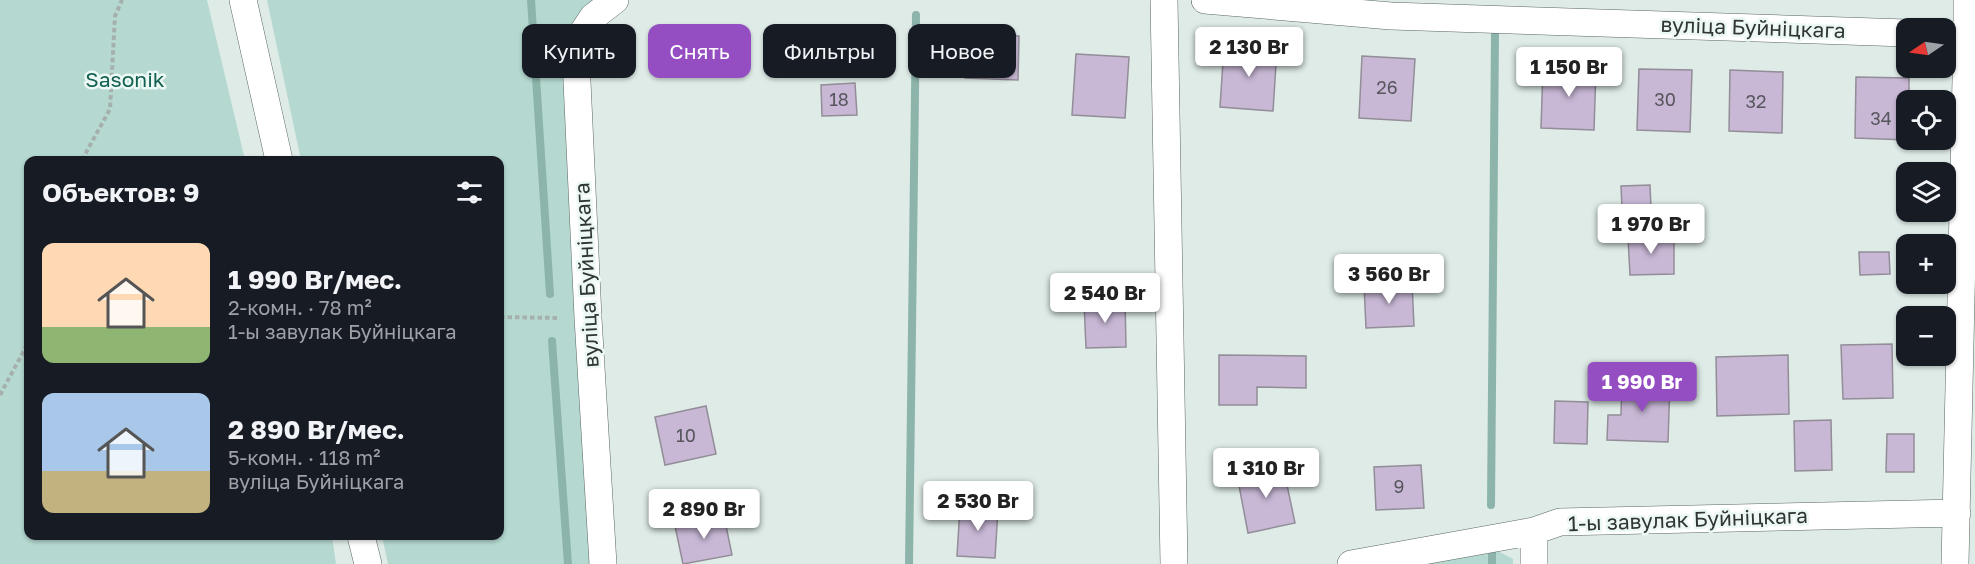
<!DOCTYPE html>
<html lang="ru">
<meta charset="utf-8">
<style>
:root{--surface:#171b24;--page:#20242c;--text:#f1f3f6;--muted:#9ea1a6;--accent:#944ec2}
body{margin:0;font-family:"Golos Text",sans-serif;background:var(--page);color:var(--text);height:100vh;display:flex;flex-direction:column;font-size:22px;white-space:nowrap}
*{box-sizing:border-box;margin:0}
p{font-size:20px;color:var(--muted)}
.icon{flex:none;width:33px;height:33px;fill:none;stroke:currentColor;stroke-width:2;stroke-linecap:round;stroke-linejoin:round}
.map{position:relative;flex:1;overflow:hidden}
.side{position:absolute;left:24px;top:156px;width:480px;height:384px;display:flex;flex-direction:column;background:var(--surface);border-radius:12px;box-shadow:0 2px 4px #0004}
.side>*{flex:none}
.top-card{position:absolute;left:522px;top:24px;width:570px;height:54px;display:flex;gap:12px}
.needle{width:39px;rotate:257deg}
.buttons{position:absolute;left:1896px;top:18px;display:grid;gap:12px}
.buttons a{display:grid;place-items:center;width:60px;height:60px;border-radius:12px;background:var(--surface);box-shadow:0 2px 4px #0004;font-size:30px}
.price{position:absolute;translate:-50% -51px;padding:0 14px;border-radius:6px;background:#fff;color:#222;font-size:20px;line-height:39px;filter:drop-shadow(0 2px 3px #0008)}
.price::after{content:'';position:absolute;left:50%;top:36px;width:18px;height:14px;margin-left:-9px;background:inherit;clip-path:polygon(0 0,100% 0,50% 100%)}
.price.selected{background:var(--accent);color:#fff}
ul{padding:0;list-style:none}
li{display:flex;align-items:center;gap:18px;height:150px;padding:0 18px}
li span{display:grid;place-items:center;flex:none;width:168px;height:120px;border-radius:12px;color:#555}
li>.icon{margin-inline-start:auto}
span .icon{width:72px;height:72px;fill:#fffc;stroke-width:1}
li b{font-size:26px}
h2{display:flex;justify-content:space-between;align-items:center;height:72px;padding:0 18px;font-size:26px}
.pill{padding:0 21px;border-radius:12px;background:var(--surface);box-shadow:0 2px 4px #0004;font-size:21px;line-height:54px}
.pill.selected{background:var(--accent);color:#fff}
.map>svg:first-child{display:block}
.green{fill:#b5d9d0}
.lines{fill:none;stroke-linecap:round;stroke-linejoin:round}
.stream{stroke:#8db4aa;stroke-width:8}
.building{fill:#c8b8d6;stroke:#928d97;stroke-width:1.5}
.minor-casing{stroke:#5a6663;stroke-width:28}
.path{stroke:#a5b0ad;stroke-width:4;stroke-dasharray:4.5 3;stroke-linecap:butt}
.minor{stroke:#fff;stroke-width:27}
.labels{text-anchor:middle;stroke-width:5;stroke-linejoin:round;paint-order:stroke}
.number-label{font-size:18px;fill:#57565d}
.street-label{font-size:21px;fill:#313635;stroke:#ebf8f4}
.park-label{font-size:21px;fill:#146052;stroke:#ebf8f4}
</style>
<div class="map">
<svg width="1975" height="564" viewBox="0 0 1975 564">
<rect width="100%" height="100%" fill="#deebe7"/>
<path class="green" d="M0,0H207L245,160H28V536H332L336,564H0Z
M267,0H593C572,17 569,31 563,56L594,564H388L382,536H500V160H301Z
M1492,548L1513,559V564H1426Z"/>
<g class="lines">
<path class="stream" d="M531,0L550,294
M552,341L568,564
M1491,505L1495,35
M1492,548V564
M909,564L916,15"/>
</g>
<path class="building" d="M967,34L1019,36L1018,80L965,78Z
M1224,46L1277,49L1273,111L1220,107Z
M1076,54L1129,57L1125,118L1072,115Z
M1362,56L1415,59L1411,121L1359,118Z
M1543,67L1596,68L1594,130L1541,128Z
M1639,69L1692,70L1690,132L1637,130Z
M1730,70L1783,72L1782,133L1729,131Z
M1856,77L1909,78V100H1906L1907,140L1855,138Z
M855,83L857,115L822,116L821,85Z
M1650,185L1651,208H1622L1621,186Z
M1674,236V274L1630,275L1628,237Z
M1859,252H1889L1890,274L1860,275Z
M1412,283L1414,326L1366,328L1364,285Z
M1125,300L1126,347L1086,348L1084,301Z
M1892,344L1893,398L1843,399L1841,345Z
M1219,355L1306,356V388L1257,387V405H1219Z
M1788,355L1789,414L1717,416L1716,357Z
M1622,380L1670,382L1668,442L1607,440L1608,415H1621Z
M1555,401L1588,402L1587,444L1554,443Z
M706,406L716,454L665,465L655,417Z
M1831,420L1832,470L1795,471L1794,421Z
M1887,434H1914V472H1886Z
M1421,465L1424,508L1376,510L1374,467Z
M1283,466L1295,523L1248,533L1237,475Z
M960,507L998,509L995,558L957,556Z
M724,516L732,555L683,564L675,526Z"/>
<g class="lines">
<defs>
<path id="minor" d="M243,0L279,160
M1164,0L1174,564
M1205,0L1391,16L1906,33
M1946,35H1967L1955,564
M1967,35V0
M1534,531V564
M361,536L368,564
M603,564L588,318L576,60L581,35L593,17L615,0
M1351,564L1534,531L1560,522L1957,513"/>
</defs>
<use href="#minor" class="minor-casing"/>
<path class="path" d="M82,160L110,109L115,16L122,0
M500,317L560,318
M0,395L28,343"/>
<use href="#minor" class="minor"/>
</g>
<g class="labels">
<g class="number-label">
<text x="1387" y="94">26</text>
<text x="839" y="106">18</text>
<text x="1665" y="106">30</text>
<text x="1756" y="108">32</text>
<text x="1881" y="125">34</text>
<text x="686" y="442">10</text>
<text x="1399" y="493">9</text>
</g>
<g class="street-label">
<text transform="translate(1753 28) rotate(2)" y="7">вуліца Буйніцкага</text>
<text transform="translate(587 275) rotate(-93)" y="7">вуліца Буйніцкага</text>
<text transform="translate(1688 520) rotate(-2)" y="7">1-ы завулак Буйніцкага</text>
</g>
<g class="park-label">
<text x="125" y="87">Sasonik</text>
</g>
</g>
</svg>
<div class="buttons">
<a><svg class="needle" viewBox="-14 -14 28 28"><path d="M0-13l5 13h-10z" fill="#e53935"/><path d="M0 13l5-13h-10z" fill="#9ea1a6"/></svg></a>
<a><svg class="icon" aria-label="locate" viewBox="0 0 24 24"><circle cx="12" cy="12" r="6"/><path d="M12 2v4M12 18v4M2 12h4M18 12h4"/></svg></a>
<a><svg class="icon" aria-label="layers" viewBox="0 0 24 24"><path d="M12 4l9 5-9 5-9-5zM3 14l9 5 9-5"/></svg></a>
<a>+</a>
<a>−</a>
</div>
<b class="price" style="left:1249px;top:78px">2 130 Br</b>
<b class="price" style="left:1569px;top:98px">1 150 Br</b>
<b class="price" style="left:1651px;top:255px">1 970 Br</b>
<b class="price" style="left:1389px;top:305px">3 560 Br</b>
<b class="price" style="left:1105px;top:324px">2 540 Br</b>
<b class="price selected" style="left:1642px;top:413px">1 990 Br</b>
<b class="price" style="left:1266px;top:499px">1 310 Br</b>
<b class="price" style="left:978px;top:532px">2 530 Br</b>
<b class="price" style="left:704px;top:540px">2 890 Br</b>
<div class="top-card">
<a class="pill">Купить</a>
<a class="pill selected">Снять</a>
<a class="pill">Фильтры</a>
<a class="pill">Новое</a>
</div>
<section class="side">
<h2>Объектов: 9<svg class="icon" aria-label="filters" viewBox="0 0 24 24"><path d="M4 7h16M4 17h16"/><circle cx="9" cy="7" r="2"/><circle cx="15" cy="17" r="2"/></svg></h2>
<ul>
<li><span style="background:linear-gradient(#ffd9b3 70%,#8fb573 0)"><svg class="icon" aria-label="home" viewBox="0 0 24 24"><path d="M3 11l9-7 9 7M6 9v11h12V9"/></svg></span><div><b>1 990 Br/мес.</b><p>2-комн. · 78 m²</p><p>1-ы завулак Буйніцкага</p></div></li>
<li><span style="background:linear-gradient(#a9c7e8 65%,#c2b280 0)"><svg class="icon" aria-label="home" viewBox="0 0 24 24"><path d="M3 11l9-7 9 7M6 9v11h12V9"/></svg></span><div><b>2 890 Br/мес.</b><p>5-комн. · 118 m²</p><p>вуліца Буйніцкага</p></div></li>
</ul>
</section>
</div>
